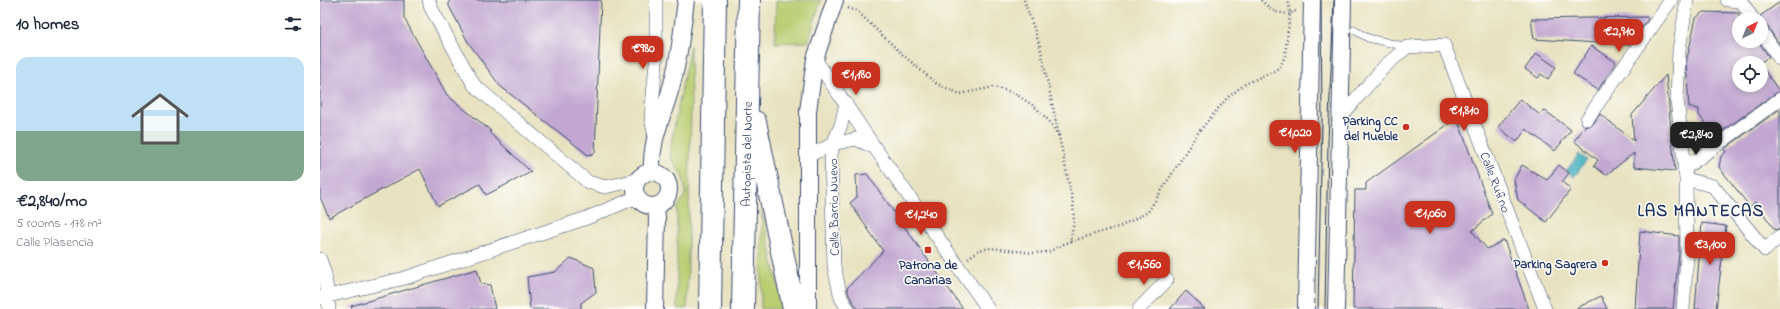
<!DOCTYPE html>
<meta charset="utf-8">
<style>
:root{--surface:#fff;--page:#f6f6f7;--text:#1f2937;--muted:#747a83;--line:#e0e1e3;--accent:#c8321e}
body{margin:0;font-family:"Indie Flower",sans-serif;background:var(--page);color:var(--text);height:100vh;display:flex;flex-direction:column;font-size:15px;white-space:nowrap}
*{box-sizing:border-box;margin:0}
p{font-size:13px;color:var(--muted)}
.icon{flex:none;width:22px;height:22px;fill:none;stroke:currentColor;stroke-width:2;stroke-linecap:round;stroke-linejoin:round}
.map{position:relative;flex:1;overflow:hidden}
.side{display:flex;flex-direction:column;background:var(--surface);width:320px}
.side>*{flex:none}
.needle{width:26px;rotate:43deg}
.buttons{position:absolute;left:1412px;top:12px;display:grid;gap:8px}
.buttons a{display:grid;place-items:center;width:36px;height:36px;border-radius:50%;background:var(--surface);box-shadow:0 2px 10px #0003;font-size:20px}
.price{position:absolute;translate:-50% -34px;padding:0 9px;border-radius:8px;background:var(--accent);color:#fff;font-size:13px;line-height:26px;filter:drop-shadow(0 1px 2px #0008)}
.price::after{content:'';position:absolute;left:50%;top:24px;width:12px;height:9px;margin-left:-6px;background:inherit;clip-path:polygon(0 0,100% 0,50% 100%)}
.price.selected{background:#222;color:#fff}
ul{padding:0;list-style:none}
li{display:grid;align-content:center;gap:8px;height:212px;padding:0 16px}
li+li{border-top:1px solid var(--line)}
li span{display:grid;place-items:center;height:124px;border-radius:12px;color:#555}
li>.icon{margin-inline-start:auto}
span .icon{width:72px;height:72px;fill:#fffc;stroke-width:1}
li b{font-size:17px}
h2{display:flex;justify-content:space-between;align-items:center;height:48px;padding:0 16px;font-size:17px}
main{display:flex;flex:1;min-height:0}
.map>svg:first-child{display:block}
.green{fill:#b9cd71;stroke:#6a7e68}
.water{fill:#40aebd;stroke:#2e6e8e}
.building{fill:#c1a7d1}
.lines{fill:none;stroke-linecap:round;stroke-linejoin:round}
.service-casing{stroke:#3a4a6d;stroke-width:8}
.minor-casing{stroke:#3a4a6d;stroke-width:14}
.tertiary-casing{stroke:#3a4a6d;stroke-width:18}
.motorway-casing{stroke:#3a4a6d;stroke-width:24}
.path{stroke:#3a4a6d;stroke-width:2.5;stroke-dasharray:1 3;stroke-linecap:butt}
.service{stroke:#fff;stroke-width:7}
.minor{stroke:#fff;stroke-width:13}
.tertiary{stroke:#fff;stroke-width:16}
.motorway{stroke:#fff;stroke-width:22}
.tram{stroke:#1b2f5e;stroke-width:1}
.poi-dot{fill:#c8321e;stroke:#fdfcf7;stroke-width:1.5}
.labels{text-anchor:middle;stroke-width:3;stroke-linejoin:round;paint-order:stroke}
.poi-label{font-size:13px;font-weight:bold;fill:#1b2f5e;stroke:#fdfcf7;text-anchor:end}
.street-label{font-size:13px;fill:#1b2f5e;stroke:#fdfcf7}
.district-label{font-size:17px;font-weight:bold;letter-spacing:1px;fill:#1b2f5e;stroke:#fdfcf7}
</style>
<main>
<section class="side">
<h2>10 homes<svg class="icon" aria-label="filters" viewBox="0 0 24 24"><path d="M4 7h16M4 17h16"/><circle cx="9" cy="7" r="2"/><circle cx="15" cy="17" r="2"/></svg></h2>
<ul>
<li><span style="background:linear-gradient(#bfe0f5 60%,#7fa58c 0)"><svg class="icon" aria-label="home" viewBox="0 0 24 24"><path d="M3 11l9-7 9 7M6 9v11h12V9"/></svg></span><div><b>€2,840/mo</b><p>5 rooms · 178 m²</p><p>Calle Plasencia</p></div></li>
</ul>
</section>
<div class="map">
<svg width="1460" height="309" viewBox="0 0 1460 309">
<rect width="100%" height="100%" fill="#fdfcf7"/>
<filter id="ink" filterUnits="userSpaceOnUse"><feTurbulence type="fractalNoise" baseFrequency=".025" numOctaves="2"/><feDisplacementMap in="SourceGraphic" scale="8" xChannelSelector="R" yChannelSelector="G"/><feConvolveMatrix kernelMatrix="1 2 1 2 8 2 1 2 1" color-interpolation-filters="sRGB"/></filter>
<filter id="wash" filterUnits="userSpaceOnUse"><feTurbulence type="fractalNoise" baseFrequency=".012" numOctaves="4" result="noise"/><feDisplacementMap in="SourceGraphic" scale="16" xChannelSelector="R" yChannelSelector="G"/><feGaussianBlur stdDeviation="0.9" result="paint"/><feColorMatrix in="noise" values="0 0 0 0 0 0 0 0 0 0 0 0 0 0 0 0 0 1.4 0 .05"/><feComposite in="paint" operator="in"/></filter>
<g filter="url(#wash)">
<rect width="100%" height="100%" fill="#e8e2c0"/>
<path class="green" d="M456,0H501L488,42L455,43Z
M370,45L371,106L367,309H357V209L366,193L362,174L351,160L350,149Z
M442,210L463,309H441Z"/>
<path class="water" d="M1259,154L1267,160L1254,177L1246,171Z"/>
<g id="blocks">
<path class="building" d="M0,0H84V18L127,95L171,131L169,132L211,172L166,195L160,184L118,206L100,169L9,218L0,197Z
M129,0H281L275,153L268,155L180,86L148,42L129,6Z
M1460,2V45L1440,16Z
M1383,12L1419,13V41H1438L1449,57L1439,63H1419V85H1441V65L1459,91L1395,136L1379,115V109L1369,107L1366,63L1376,18Z
M1327,17L1328,19L1309,45L1214,39L1211,19Z
M1271,46L1296,62L1278,90L1253,74Z
M1216,53L1236,67L1228,79L1221,74L1218,78L1205,69Z
M1346,75L1355,171L1314,167V153L1286,175L1274,166L1278,160L1254,141L1265,127L1273,124L1280,114L1314,141L1312,115Z
M1200,99L1220,115L1224,110L1251,130L1235,151L1206,129L1197,142L1178,127Z
M1460,109V228L1455,230L1435,202L1430,207L1399,167L1401,156L1406,152L1404,149Z
M1137,118L1172,214L1152,231L1167,249L1184,240L1209,309H1033L1035,190H1046V183Z
M1202,165L1227,180L1239,165L1249,173L1242,182L1251,189L1226,222L1198,200L1194,180Z
M547,174L643,309H538L533,302L529,295L527,288L563,251L530,203L537,197L536,175Z
M1382,223L1406,226L1396,309H1375Z
M1320,231L1359,236V253L1353,309H1315Z
M251,258L274,268L276,292L261,303V309H210L207,277L235,272Z
M157,269L161,284L170,285L175,309H32L31,306Z
M866,291L885,309H850Z
M1281,296L1287,309H1255Z"/>
</g>
</g>
<g filter="url(#ink)">
<use href="#blocks" fill-opacity="0" stroke="#3a4a6d" stroke-width="1"/>
<g class="lines">
<defs>
<path id="service" d="M1034,30L1048,38L1087,47"/>
<path id="minor" d="M109,0L111,8L154,85L268,182L285,187L317,180
M1407,0L1421,1L1433,19
M1441,31L1460,59
M495,59L555,148L668,309
M526,103L521,125L513,144L511,155L514,266L521,298L528,309
M1020,117L1064,67L1087,47L1124,45L1225,309
M1267,119L1351,0
M335,137L331,118L336,62V0
M488,156L513,144L536,139L555,148
M1364,169L1460,99
M1366,179L1393,186L1445,250L1460,236
M0,259L5,274L9,309
M0,298L85,278L267,218L317,197
M819,309L847,280
M1363,309L1367,256L1366,179L1357,100L1359,50L1367,0"/>
<path id="tertiary" d="M315 189a17 17 0 1 1 34 0a17 17 0 1 1-34 0Z
M332,172C330,142 342,119 350,91C359,61 362,31 366,0
M335,309L337,218L336,206
M488,309V111L495,59L515,0
M986,309L992,0
M1016,309L1023,0"/>
<path id="motorway" d="M435,122L474,309
M390,309L395,0
M423,309L429,0"/>
</defs>
<use href="#service" class="service-casing"/>
<use href="#minor" class="minor-casing"/>
<use href="#tertiary" class="tertiary-casing"/>
<use href="#motorway" class="motorway-casing"/>
<path class="path" d="M704,0L720,46L753,203L754,222L750,242
M941,0C953,12 953,12 970,14L968,0
M528,8L537,11L583,55L617,84L640,94L674,87L694,93L714,106L729,121L740,138
M648,258L659,250L671,248L714,253L728,252L746,243L801,226L828,212L877,134L908,97L925,84L954,71L960,67L965,56L970,14L974,11L978,12"/>
<use href="#service" class="service"/>
<use href="#minor" class="minor"/>
<use href="#tertiary" class="tertiary"/>
<use href="#motorway" class="motorway"/>
<path class="tram" d="M998,309L1002,121L1001,0
M1005,309L1008,142L1014,0"/>
</g>
</g>
<g class="poi-dot">
<circle cx="1086" cy="127" r="4"/>
<rect x="604" y="246" width="8" height="8" rx="2"/>
<circle cx="1285" cy="263" r="4"/>
</g>
<g class="labels">
<g class="poi-label">
<text x="1078" y="125">Parking CC<tspan x="1078" dy="15">del Mueble</tspan></text>
<text x="1277" y="268">Parking Sagrera</text>
<text x="608" y="269" text-anchor="middle">Patrona de<tspan x="608" dy="15">Canarias</tspan></text>
</g>
<g class="street-label">
<text transform="translate(426 154) rotate(-89)" y="5">Autopista del Norte</text>
<text transform="translate(1176 182) rotate(69)" y="5">Calle Rufino</text>
<text transform="translate(513 207) rotate(-91)" y="5">Calle Barrio Nuevo</text>
</g>
<g class="district-label">
<text x="1381" y="216">LAS MANTECAS</text>
</g>
</g>
</svg>
<div class="buttons">
<a><svg class="needle" viewBox="-14 -14 28 28"><path d="M0-13l5 13h-10z" fill="#e53935"/><path d="M0 13l5-13h-10z" fill="#747a83"/></svg></a>
<a><svg class="icon" aria-label="locate" viewBox="0 0 24 24"><circle cx="12" cy="12" r="6"/><path d="M12 2v4M12 18v4M2 12h4M18 12h4"/></svg></a>
</div>
<b class="price" style="left:1299px;top:53px">€2,910</b>
<b class="price" style="left:323px;top:70px">€980</b>
<b class="price" style="left:536px;top:96px">€1,180</b>
<b class="price" style="left:1144px;top:132px">€1,810</b>
<b class="price" style="left:975px;top:154px">€1,020</b>
<b class="price selected" style="left:1376px;top:156px">€2,840</b>
<b class="price" style="left:1110px;top:235px">€1,060</b>
<b class="price" style="left:601px;top:236px">€1,240</b>
<b class="price" style="left:1390px;top:266px">€3,100</b>
<b class="price" style="left:824px;top:286px">€1,560</b>
</div>
</main>
